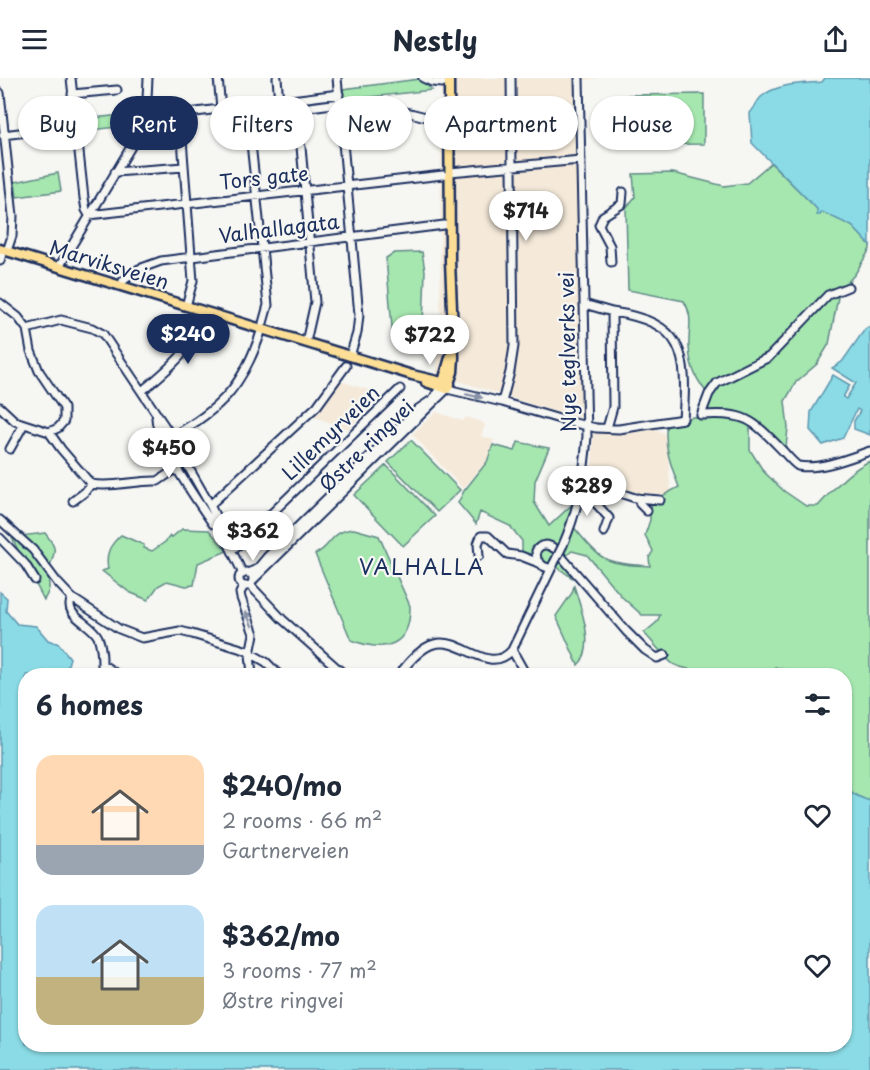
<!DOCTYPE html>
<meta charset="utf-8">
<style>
:root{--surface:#fff;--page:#f6f6f7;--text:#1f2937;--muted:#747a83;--accent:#1b2f5e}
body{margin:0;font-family:"Playpen Sans",sans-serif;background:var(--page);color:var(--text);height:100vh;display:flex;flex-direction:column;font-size:22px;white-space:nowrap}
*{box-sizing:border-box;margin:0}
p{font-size:20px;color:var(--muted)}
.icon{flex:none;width:33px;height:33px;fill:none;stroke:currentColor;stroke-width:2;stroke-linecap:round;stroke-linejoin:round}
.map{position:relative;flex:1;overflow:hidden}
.details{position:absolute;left:18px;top:590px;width:834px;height:384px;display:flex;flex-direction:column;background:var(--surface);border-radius:24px;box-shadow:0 2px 4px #0004}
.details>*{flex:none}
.banner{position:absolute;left:18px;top:18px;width:834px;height:54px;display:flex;gap:12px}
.price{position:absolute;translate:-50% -51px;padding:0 14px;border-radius:21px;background:#fff;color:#222;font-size:20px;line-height:39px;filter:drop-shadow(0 2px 3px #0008)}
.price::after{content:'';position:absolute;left:50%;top:36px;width:18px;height:14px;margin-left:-9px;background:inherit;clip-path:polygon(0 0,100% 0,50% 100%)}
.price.selected{background:var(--accent);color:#fff}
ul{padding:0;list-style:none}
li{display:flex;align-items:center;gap:18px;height:150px;padding:0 18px}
li span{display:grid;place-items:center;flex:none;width:168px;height:120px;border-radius:18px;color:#555}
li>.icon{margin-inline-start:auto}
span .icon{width:72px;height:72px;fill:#fffc;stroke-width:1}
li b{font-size:26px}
h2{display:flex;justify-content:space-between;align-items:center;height:72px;padding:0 18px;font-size:26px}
.chip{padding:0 21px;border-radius:27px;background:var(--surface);box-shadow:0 2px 4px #0004;font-size:21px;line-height:54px}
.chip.selected{background:var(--accent);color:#fff}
header{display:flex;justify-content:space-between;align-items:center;height:78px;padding:0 18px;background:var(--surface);font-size:27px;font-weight:700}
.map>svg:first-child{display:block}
.built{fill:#f5eada}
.green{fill:#a6e6af;stroke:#608a86;stroke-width:1.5}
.water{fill:#8adbe5;stroke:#5e96af;stroke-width:1.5}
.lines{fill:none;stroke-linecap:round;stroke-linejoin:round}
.minor-casing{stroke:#1b2f5e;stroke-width:11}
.major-casing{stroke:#1b2f5e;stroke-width:13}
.minor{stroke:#f6f6f2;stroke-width:7}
.major{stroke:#fcde96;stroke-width:8}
.minor-bridge-casing{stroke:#1b2f5e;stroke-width:11;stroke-linecap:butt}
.minor-bridge{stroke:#f6f6f2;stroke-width:7}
.oneway{fill:#8892a8}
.labels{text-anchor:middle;stroke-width:4.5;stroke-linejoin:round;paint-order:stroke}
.street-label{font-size:20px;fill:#1b2f5e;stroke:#f6f6f2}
.neighbourhood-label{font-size:21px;letter-spacing:1.5px;fill:#1b2f5e;stroke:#f6f6f2}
</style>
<header><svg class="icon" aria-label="menu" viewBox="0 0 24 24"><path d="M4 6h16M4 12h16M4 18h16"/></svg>Nestly<svg class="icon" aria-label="share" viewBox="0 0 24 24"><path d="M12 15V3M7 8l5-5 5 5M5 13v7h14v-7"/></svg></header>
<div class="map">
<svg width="870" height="992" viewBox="0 0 870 992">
<rect width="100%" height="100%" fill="#f6f6f2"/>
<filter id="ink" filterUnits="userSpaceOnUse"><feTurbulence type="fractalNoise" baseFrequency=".0167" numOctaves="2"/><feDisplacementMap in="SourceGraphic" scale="12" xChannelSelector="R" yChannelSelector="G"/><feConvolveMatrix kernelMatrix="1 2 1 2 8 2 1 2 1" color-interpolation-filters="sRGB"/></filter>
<g filter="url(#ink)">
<path class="built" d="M441,0H599L580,3L588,204L591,343L555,334L436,296L440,270Z
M340,303L382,316L348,351L309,337Z
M436,334L463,343L466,339L482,344L485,347L481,358L494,362L486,384L463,411L412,356Z
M655,351L664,355L667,364L671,417L632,415L592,397L593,356L595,355L617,356Z"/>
<path class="green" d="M419,1L432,12L344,22L343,11Z
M704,16V66L629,67L628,17Z
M143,35L134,52L125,48L84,53L83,41Z
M771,85L817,131L852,148L870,167V171L855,196L839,214L829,266L817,286L796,304L785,323L788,350L786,369L776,366L757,346L750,348V372L764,394L784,413L806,428H818C834,411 848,393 870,383V723C858,719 852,717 845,706L846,702L844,697V597H794L796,595L775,589L771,597C748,597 694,597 673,586C667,582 651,562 644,555L657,544L660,537H642L622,519L587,477L572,473L563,480L571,499L557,489L545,494L522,477V463L510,448L480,434L476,446L458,425L464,413L487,384L493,367L515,373L518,364L549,370L535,403L534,424L549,448L579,420L571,446C580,456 594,476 606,481C618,487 636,487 650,488L649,480L653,473L645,457L650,442V432L655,418H662L679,409C671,388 663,367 667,344L704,337L711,320C698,304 690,292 689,269C688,251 694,240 684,223L628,212L626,130L635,119L633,96L673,95L724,108L747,105Z
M58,95L61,113L17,119L15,104Z
M422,174L425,193L422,273L399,267L393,261L386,180L394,175Z
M411,362L460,412L437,434L388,384Z
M386,387L435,438L403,468L354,417Z
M0,437L21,458L45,455C62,476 51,474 49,495C47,510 53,506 44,522Z
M182,451L209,452L227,473L198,485L194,507L186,508L167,503L158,508L148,522L129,514L102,493L108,491C105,475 110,467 121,457L144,467V470L152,473L165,464L170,458L172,459Z
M354,451L379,458L410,528C411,569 384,575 351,562L315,476C332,469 329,453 354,451Z
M574,508C580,528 597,570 578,587L556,538L572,515Z"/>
<path class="water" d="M825,0H870V167L852,148L822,134L820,137H817V131L752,65L750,35C755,30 756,24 761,19C778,5 802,6 822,4Z
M870,248V357L854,351V343L860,333L857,331L843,360L823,367L810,352L811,334L833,297L850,307L843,319L846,321L856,305L832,290L842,284L865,251Z
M0,514L7,520L6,533L17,546L36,548L48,562L59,566L70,580L65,597H26V966H844L845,706C852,717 858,719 870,723V992H0Z"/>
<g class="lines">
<defs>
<path id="minor" d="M71,0L84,120L86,132L89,137L443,97
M218,0L221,30
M277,0L279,23
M337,0L359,237L357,255L350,278
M423,0L432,4L442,5
M0,15L13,138L12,158L7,173
M72,16L117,12
M247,27L268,227L263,245
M180,36L193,203L186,228
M150,37L180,36L339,16
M249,37L340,25
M342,41L406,34L426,39L442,40
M3,57L75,48
M301,69L315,224L306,264
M115,94L184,89
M450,94L581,82
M0,183L3,172
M611,184L610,168L599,147L603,138L622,126L623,114
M59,189L150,37L147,21L148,0
M123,203L139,191L161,183L444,147
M848,209L828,217L769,279L717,305L709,316L701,337C745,334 752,341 781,371C787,377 791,383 798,388C821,392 849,380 870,373
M0,225L18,239L27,251L31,273L39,293L64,330V343L58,350L49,354
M584,226L612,234L613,329L607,350
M27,251L61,242L92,250L103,256L166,350L210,427L243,496
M142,313C166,293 194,271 202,240
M502,324L510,294L514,268L511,0
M0,329L15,343L49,354L61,371L91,406C114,410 135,402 158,403L177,390
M158,337L156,340C157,366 197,423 213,446L220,448
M171,359C222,331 244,306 262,251
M10,371L24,346
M583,403L635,420L660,422
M592,405L593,422L609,440L604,454
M638,420L640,426L647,433
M73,423L85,414L91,406
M210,427L317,328L346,288
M0,442L33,472L57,504L72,520L119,551L142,560L180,553L192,556L245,572L266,584L279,597
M0,460L25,486L35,502
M563,467C579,430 584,398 587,358L579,0
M232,472L241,465L400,311
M479,478L478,466L481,458H488L507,476L521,478L539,485
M551,491L543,488L537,482L536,473C541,465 548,466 555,471L626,553L645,572L657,580L665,577
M239 501a7 7 0 1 1 14 0a7 7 0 1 1-14 0Z
M248,495L257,491L267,479L418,331L433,321L440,310
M253,502L447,311L502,324L566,343L596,350L619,351L683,341C688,275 684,244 612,234
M250,507L282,541L345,597
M244,508L240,515L241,520L254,556L250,576L252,597
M72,520C62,538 91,544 98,559C103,571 102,585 102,597
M512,572L526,597
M102,586L118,597
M399,597C407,586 420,570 434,566C461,558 489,599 512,572L554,485"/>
<path id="major" d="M0,171L412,297L450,306
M426,304L447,311L453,294L454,279L450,183L449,0
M442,307L451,276"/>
</defs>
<use href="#minor" class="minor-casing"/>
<use href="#major" class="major-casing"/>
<use href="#minor" class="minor"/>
<use href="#major" class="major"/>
<defs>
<path id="minor-bridge" d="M554,485L563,467"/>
</defs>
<use href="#minor-bridge" class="minor-bridge-casing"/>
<use href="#minor-bridge" class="minor-bridge"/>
</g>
<defs><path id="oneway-solid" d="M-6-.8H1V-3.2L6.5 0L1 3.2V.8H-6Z" transform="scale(1.5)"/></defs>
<g class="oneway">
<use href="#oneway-solid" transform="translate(474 318) rotate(12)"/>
<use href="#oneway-solid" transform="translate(249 541) rotate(-114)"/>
</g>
</g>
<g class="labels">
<g class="street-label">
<text transform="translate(264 100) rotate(-6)" y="7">Tors gate</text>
<text transform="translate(279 151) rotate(-7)" y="7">Valhallagata</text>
<text transform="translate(109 187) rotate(17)" y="7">Marviksveien</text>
<text transform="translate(568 274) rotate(-91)" y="7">Nye teglverks vei</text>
<text transform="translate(331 355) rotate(-44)" y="7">Lillemyrveien</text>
<text transform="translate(367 368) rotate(-44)" y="7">Østre ringvei</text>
</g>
<g class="neighbourhood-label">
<text x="422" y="497">VALHALLA</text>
</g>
</g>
</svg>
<b class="price" style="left:526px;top:164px">$714</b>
<b class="price selected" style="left:188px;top:287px">$240</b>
<b class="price" style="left:430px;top:288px">$722</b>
<b class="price" style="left:169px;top:401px">$450</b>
<b class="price" style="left:587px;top:439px">$289</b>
<b class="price" style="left:253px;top:484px">$362</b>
<div class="banner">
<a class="chip">Buy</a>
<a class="chip selected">Rent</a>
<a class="chip">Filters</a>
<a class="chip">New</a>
<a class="chip">Apartment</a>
<a class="chip">House</a>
</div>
<section class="details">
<h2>6 homes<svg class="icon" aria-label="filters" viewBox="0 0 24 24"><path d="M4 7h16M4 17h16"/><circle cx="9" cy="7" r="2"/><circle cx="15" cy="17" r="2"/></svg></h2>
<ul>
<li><span style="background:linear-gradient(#ffd9b3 75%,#9aa5b1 0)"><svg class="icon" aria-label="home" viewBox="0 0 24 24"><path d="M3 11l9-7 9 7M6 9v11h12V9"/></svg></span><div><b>$240/mo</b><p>2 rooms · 66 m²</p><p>Gartnerveien</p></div><svg class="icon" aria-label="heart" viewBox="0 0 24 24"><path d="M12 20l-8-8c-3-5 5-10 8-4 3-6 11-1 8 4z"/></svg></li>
<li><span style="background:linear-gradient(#bfe0f5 60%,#c2b280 0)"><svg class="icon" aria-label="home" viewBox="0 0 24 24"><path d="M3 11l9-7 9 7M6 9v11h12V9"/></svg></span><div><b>$362/mo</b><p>3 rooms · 77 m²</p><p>Østre ringvei</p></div><svg class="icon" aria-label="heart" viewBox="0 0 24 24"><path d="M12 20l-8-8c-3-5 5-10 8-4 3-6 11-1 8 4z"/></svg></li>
</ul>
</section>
</div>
